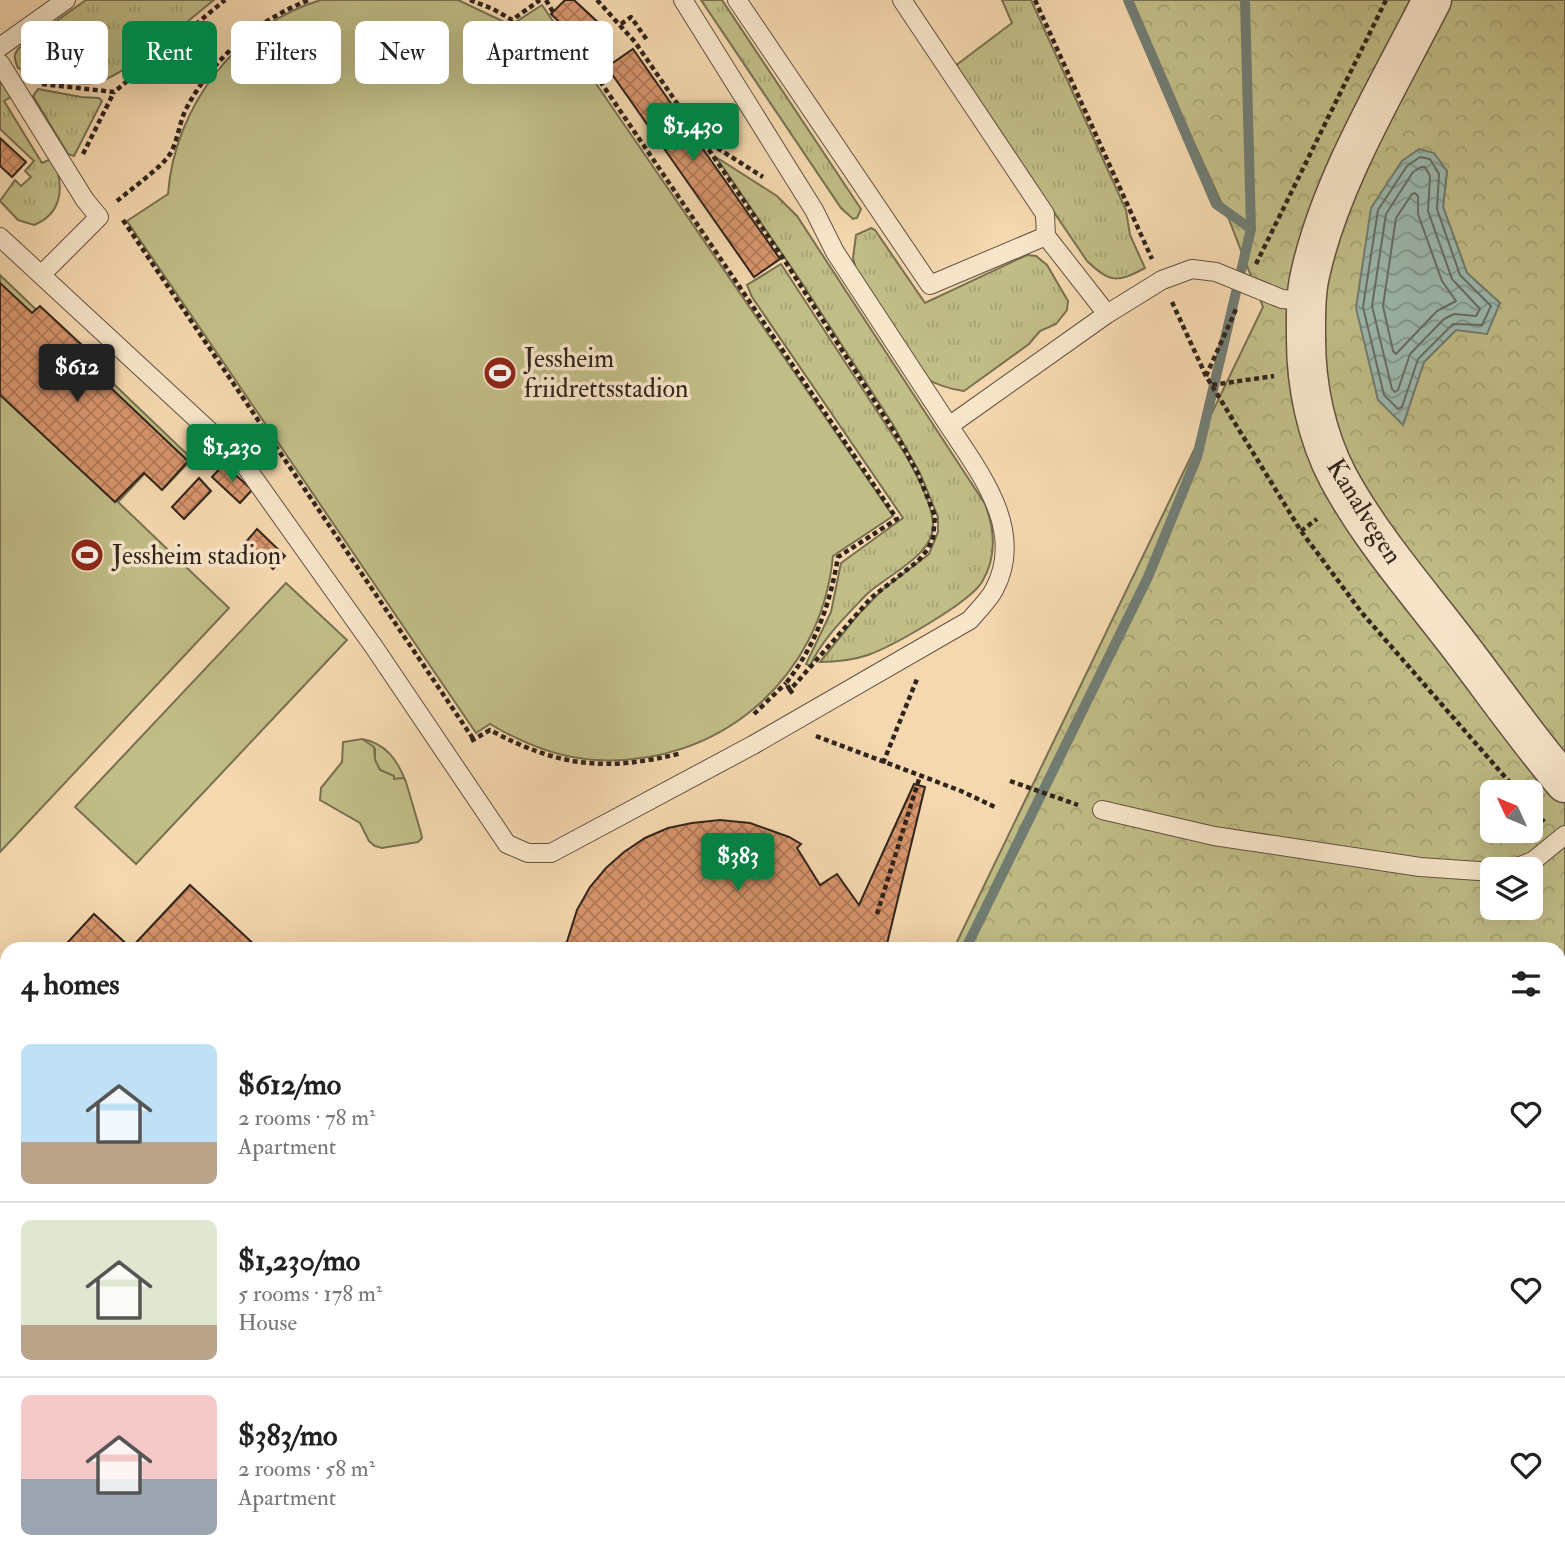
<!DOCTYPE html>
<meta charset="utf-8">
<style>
:root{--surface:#fff;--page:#f6f6f6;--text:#222;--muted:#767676;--line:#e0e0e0;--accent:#0b8043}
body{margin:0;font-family:"IM FELL Double Pica",serif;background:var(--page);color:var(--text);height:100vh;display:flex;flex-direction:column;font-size:26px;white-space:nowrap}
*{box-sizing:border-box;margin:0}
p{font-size:23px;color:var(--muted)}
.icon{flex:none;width:38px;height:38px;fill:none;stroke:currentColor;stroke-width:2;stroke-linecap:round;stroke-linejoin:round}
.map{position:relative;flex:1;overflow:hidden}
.drawer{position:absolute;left:0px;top:942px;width:1566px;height:625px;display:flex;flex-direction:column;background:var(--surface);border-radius:21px 21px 0 0;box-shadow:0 7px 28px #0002}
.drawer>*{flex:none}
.banner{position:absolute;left:21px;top:21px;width:700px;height:63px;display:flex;gap:14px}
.needle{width:46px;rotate:314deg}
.buttons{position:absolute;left:1480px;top:780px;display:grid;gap:14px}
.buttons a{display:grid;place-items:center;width:63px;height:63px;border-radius:10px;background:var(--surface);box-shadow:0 7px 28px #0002;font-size:35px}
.price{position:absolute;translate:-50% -60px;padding:0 16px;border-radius:7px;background:var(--accent);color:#fff;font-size:23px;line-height:46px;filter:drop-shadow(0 2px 4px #0008)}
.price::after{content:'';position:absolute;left:50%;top:42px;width:21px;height:16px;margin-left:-10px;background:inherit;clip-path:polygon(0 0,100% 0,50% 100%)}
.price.on{background:#222;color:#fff}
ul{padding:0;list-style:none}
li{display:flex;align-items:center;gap:21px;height:175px;padding:0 21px}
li+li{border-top:2px solid var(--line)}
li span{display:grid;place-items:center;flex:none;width:196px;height:140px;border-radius:10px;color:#555}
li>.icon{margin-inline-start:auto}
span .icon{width:84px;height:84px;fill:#fffc;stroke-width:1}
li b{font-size:30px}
h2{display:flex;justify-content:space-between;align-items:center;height:84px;padding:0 21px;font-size:30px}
.chip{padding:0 24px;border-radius:10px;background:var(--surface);box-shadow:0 7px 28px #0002;font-size:24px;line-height:63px}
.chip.on{background:var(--accent);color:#fff}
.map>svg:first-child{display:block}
.grass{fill:url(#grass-tufts);stroke:#787051;stroke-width:2}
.forest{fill:url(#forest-crowns);stroke:#787051;stroke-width:2;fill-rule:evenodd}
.pitch{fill:#c1bd87;stroke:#787051;stroke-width:2}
.water{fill:url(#water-waves);stroke:#717d74;stroke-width:2}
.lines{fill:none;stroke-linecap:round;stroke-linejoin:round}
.shore{stroke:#666e65;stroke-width:2}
.stream{stroke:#717d74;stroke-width:10}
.building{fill:url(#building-cross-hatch);stroke:#30241b;stroke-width:2}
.service-casing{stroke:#615140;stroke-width:20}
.tertiary-casing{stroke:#615140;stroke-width:41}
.primary-casing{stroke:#30241b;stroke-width:41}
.path{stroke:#30241b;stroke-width:4.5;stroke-dasharray:5 3.5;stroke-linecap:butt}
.service{stroke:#f8e6cb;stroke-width:18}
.tertiary{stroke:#f8e6cb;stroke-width:38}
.primary{stroke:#eabc78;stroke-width:38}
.labels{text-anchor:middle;stroke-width:7;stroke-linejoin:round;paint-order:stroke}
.poi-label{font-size:26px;fill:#30241b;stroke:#f8e6cb;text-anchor:start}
.street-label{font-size:26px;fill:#30241b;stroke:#f8e6cb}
</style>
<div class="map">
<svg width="1565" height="1565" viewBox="0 0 1565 1565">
<defs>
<pattern id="grass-tufts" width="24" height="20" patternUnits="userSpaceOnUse" patternTransform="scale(1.75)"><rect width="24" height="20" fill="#c1bd87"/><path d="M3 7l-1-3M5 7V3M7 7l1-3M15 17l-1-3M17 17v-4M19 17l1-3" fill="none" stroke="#a6a274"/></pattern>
<pattern id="forest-crowns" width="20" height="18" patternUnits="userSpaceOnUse" patternTransform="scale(1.75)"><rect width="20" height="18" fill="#c1bd87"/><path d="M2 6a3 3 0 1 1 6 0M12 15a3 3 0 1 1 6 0" fill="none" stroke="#a6a274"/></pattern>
<pattern id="water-waves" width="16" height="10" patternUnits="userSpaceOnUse" patternTransform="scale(1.75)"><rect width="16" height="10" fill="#9cb9af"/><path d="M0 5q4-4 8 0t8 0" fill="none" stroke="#80968e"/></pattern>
<pattern id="building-cross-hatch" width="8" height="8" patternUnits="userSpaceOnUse" patternTransform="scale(1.75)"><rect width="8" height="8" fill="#d8956c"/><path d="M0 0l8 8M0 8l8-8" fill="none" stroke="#b07958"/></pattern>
</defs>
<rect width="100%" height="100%" fill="#f5d8af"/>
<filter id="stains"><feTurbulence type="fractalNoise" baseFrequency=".00286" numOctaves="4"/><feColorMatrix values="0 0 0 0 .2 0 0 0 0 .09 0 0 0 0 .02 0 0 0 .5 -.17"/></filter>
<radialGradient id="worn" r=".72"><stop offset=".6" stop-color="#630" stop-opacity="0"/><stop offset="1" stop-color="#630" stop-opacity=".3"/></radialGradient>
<path class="grass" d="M86,0H214C187,21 123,79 93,83C73,86 38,75 18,68C14,59 13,54 20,47Z
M701,0H722L861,209L857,218L853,219L841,208Z
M1002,0H1031L1126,210L1130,235L1145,268C1117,283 1110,283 1087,261L955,66L1012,23Z
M0,82L14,95L4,101L42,163L53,158C64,184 64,213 34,225L18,220L0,201L15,180L21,186L31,177L25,171L34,161L0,129Z
M38,89L81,97L99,98L102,101L74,156L68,154L33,96Z
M716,157L777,196L797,216L985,504C995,530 997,557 982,582C969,603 893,646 868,655C853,660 836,662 820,662L857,616L882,590L929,554L938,532V517L920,473L892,423L802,283Z
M871,228L875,230L925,303L1027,255L1036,256L1047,265L1068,301L1067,310L1056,324L1040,331L1029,344L964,391C948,389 937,385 923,377L856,270L853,258L856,235Z
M781,264L905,454C916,474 931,500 933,523C936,555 885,576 866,595C846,616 822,639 810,666L806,664L831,612L841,563L903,518L752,297L747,285Z
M362,739C386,743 398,761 406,782L404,778L394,779L393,776L380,770L375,760V749Z"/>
<path class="forest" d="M1128,0H1565V1565H658L661,1559H1559V948H954L1263,307L1228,217ZM1447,171L1443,207L1467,273L1500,303L1456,330L1424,362L1403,425ZM1493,793H1531V831H1493ZM1493,870H1531V908H1493Z"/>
<path class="pitch" d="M321,0H458L511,25L542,5L893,516L833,556C821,679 719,767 595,760C558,758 522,743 490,724L476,733L127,221L168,194C174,108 237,24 321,0Z
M0,275L192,459L165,487L147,471L118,502L229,608L0,852Z
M286,583L347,640L136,864L75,807Z
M362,739L374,747L375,760L380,770L394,776V779L404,778L406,782L421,833L422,838L418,842L382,848L375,846L369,841L360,823L320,800L321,788L342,762L343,742Z"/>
<path class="water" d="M1419,149L1434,153L1447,171L1443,207L1467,273L1500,303L1487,334L1456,330L1424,362L1403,425L1378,400L1356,308L1371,208L1402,161Z"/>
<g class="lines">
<path class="shore" d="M1420,157L1430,159L1439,174L1437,209L1460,275L1491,306L1482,325L1453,324L1418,359L1402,407L1398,409L1384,395L1363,307L1378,210L1407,166Z
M1421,167H1425L1430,176L1428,211L1452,279L1480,309L1476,316L1454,314L1444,319L1410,354L1398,390L1395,392L1392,389L1372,306L1386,214L1413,172Z
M1415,193L1418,196V214L1442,281L1456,301L1437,311L1396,354L1393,351L1383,306L1396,218L1412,194Z"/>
<path class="stream" d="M1128,0L1216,204L1251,229
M966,948L1148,577L1197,457L1251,229L1245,0
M678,1565L680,1559"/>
</g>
<path class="building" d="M565,0H574L600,24L581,43L551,14Z
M633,49L780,259L754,277L607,67Z
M0,138L26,162L12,177L0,166Z
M0,283L32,313L40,306L82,345L75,354L188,461L162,490L144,473L115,502L0,395Z
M224,464L252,490L240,503L212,477Z
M199,478L211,491L184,519L172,507Z
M257,529L285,556L273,569L245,543Z
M914,784L925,787L886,948H565L577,910L590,887L606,868L624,852L645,838L668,828L692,823L720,820L750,823L789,837L801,844L797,848L820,885L837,874L859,905Z
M190,885L258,948H76L68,942L94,914L131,948Z
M0,1379L7,1386V1403L0,1410Z"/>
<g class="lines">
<defs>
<path id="service" d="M683,0L814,210L835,252L949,426
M737,0L930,285L1046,236
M902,0L1045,214L1046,236L1107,314
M0,47L66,0
M0,63L85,200L99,217L41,275
M0,237L241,460L374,647L507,844L528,853H551L753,745L970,620C978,610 988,601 994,590C1026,531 980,473 949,426L1107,314L1162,280L1192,269L1216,272L1282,299L1306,301
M1102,810L1214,836L1420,867L1493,872
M1510,870L1533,861L1565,835
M0,1340L7,1347
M0,1442L7,1435
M0,1542L7,1549
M18,1559L24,1565
M133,1559L139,1565
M233,1559L240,1565"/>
<path id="tertiary" d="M1432,0C1389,85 1330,182 1310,275C1305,296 1306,317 1306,339C1306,385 1316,435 1338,477C1369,535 1415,588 1455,640C1492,688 1526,737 1565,783"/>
<path id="primary" d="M0,1184L7,1190
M398,1559L404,1565"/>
</defs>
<use href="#service" class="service-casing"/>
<use href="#tertiary" class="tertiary-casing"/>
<use href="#primary" class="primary-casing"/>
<path class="path" d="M470,0L493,9L512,20L540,0
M546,0L553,12
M597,0L635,42L783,258L900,441L918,474L935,516L933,538L928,549L918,561L871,598L790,690L794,695
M1035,0L1152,259
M621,24L631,17L647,40
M562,25L897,519L838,557C830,604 816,645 786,683L790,690
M42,84L114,92L225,0
M703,139L763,177
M83,154L114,92
M117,201C130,190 162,167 170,154C178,141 179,123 186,109C212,59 257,20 309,0
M123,220L474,740
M1256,264L1386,0
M1172,302L1206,376L1301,531L1362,613L1519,793
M1206,376L1237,307
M1212,385L1274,376
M1301,531L1317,519
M754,714L786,683
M816,736L961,791L997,808
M471,741L490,730C559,767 606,772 682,753
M883,763L917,679
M1010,781L1078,805
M1531,807L1544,822
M877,914L920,776
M0,1254L7,1261
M321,1559L327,1565"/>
<use href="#service" class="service"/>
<use href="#tertiary" class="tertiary"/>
<use href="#primary" class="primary"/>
</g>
<defs>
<symbol id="stadium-disc" viewBox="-11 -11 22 22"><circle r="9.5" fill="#8f2418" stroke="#f8e6cb"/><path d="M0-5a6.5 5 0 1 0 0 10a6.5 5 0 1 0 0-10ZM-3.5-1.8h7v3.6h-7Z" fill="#fff"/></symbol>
</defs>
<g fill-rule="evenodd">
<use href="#stadium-disc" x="481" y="354" width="38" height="38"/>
<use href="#stadium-disc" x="68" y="536" width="38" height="38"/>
</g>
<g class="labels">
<g class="poi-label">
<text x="524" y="367">Jessheim<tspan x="524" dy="30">friidrettsstadion</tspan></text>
<text x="112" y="564">Jessheim stadion</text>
</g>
<g class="street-label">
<text transform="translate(1365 511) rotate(58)" y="9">Kanalvegen</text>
</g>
</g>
<rect width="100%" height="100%" filter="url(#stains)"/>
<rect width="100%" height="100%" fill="url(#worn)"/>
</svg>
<div class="buttons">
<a><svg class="needle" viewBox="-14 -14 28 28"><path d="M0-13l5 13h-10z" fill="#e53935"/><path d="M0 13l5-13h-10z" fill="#767676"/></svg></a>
<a><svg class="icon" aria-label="layers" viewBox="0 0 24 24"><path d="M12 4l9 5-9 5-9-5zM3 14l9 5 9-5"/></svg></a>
</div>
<b class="price" style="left:693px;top:163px">$1,430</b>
<b class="price on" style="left:77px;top:404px">$612</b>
<b class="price" style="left:232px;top:484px">$1,230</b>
<b class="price" style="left:738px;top:893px">$383</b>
<div class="banner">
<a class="chip">Buy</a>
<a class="chip on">Rent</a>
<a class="chip">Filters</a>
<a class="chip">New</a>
<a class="chip">Apartment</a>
</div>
<section class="drawer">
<h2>4 homes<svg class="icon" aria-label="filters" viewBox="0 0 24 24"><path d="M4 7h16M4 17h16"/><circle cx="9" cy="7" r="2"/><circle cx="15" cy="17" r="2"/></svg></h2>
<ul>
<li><span style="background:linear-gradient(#bfe0f5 70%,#b9a48a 0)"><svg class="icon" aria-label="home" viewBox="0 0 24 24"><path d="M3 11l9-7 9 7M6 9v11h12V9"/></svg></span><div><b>$612/mo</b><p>2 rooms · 78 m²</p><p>Apartment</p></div><svg class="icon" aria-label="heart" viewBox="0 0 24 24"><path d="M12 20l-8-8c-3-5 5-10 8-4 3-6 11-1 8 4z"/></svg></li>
<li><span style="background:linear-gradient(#dfe7d0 75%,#b9a48a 0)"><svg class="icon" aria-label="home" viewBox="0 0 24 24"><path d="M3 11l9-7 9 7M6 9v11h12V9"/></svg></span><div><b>$1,230/mo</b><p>5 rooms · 178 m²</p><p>House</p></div><svg class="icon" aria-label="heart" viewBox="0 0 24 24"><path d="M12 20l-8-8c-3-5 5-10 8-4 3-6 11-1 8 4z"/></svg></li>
<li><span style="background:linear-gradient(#f6c9c9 60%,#9aa5b1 0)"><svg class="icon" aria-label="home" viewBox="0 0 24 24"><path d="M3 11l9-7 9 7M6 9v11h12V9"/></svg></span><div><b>$383/mo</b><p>2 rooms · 58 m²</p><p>Apartment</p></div><svg class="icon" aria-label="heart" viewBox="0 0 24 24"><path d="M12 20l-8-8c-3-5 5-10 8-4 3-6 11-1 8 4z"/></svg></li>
</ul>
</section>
</div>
